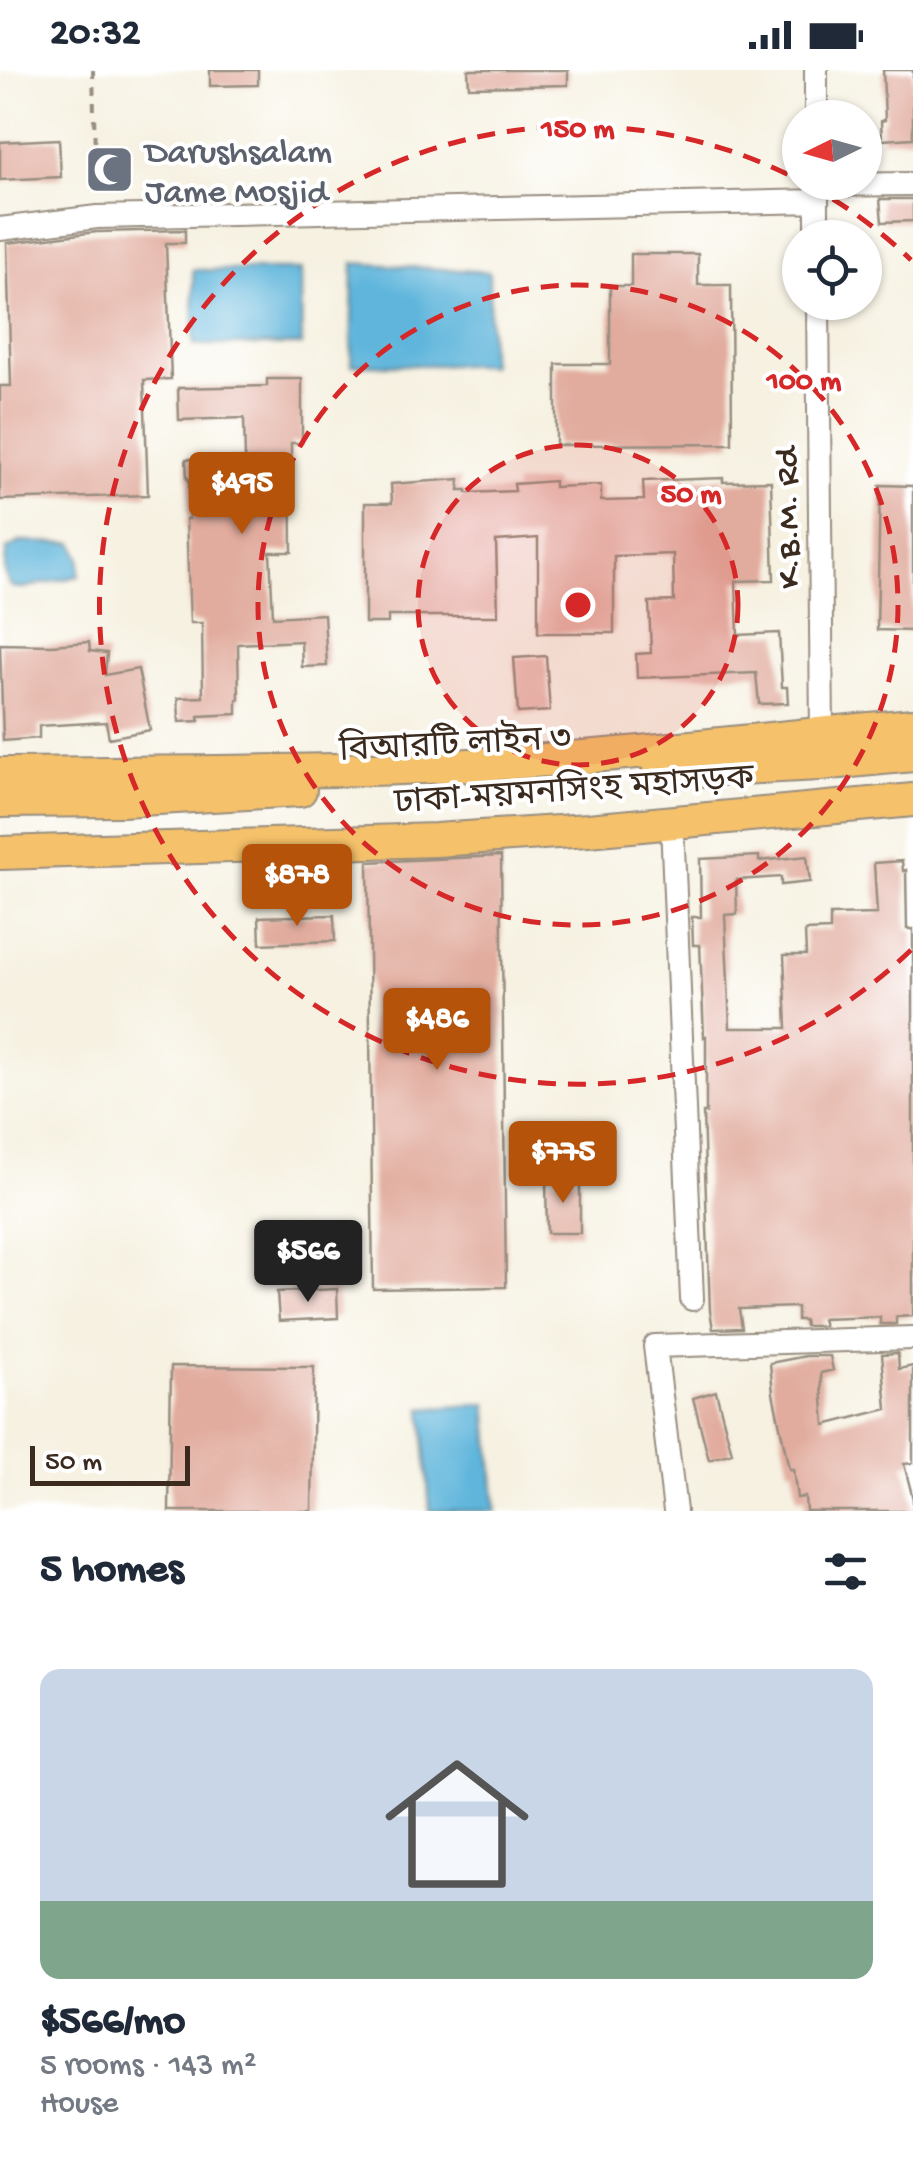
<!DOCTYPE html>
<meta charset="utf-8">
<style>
:root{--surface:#fff;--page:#f2f2f3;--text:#1f2937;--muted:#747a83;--accent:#b45309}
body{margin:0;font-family:"Gochi Hand","Noto Sans Bengali",sans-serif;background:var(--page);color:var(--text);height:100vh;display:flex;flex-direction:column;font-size:38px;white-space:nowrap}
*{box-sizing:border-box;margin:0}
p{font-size:32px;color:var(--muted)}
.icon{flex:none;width:55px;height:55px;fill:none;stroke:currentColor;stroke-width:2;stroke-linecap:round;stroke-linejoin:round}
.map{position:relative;height:1441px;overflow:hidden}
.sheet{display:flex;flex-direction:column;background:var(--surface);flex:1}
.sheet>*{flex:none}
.needle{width:65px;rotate:265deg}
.tools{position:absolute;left:782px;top:30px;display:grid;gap:20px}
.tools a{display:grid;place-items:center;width:100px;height:100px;border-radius:50%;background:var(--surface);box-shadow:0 2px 8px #0004;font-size:50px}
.scale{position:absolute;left:30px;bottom:25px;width:160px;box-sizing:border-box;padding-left:10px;border:5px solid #3b2a1e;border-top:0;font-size:28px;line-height:35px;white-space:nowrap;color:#3b2a1e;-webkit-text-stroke:8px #fff;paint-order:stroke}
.price{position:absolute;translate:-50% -85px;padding:0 22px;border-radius:10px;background:var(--accent);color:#fff;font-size:32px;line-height:65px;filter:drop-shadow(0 2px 5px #0008)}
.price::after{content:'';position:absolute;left:50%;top:60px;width:30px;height:22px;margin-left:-15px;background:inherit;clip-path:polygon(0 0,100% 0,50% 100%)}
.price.selected{background:#222;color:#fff}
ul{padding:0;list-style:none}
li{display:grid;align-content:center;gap:20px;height:530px;padding:0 40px}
li span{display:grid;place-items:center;height:310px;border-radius:20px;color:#555}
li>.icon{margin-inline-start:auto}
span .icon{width:180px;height:180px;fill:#fffc;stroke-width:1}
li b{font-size:42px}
h2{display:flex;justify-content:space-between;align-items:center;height:120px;padding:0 40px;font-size:42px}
.status{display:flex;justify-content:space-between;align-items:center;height:70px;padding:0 50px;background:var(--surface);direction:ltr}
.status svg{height:28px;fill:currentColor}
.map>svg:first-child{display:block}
.water{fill:#5fb5db;stroke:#4d707c;stroke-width:2.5}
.building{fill:#e1ab9d}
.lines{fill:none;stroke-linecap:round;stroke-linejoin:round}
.minor-casing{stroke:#988e80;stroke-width:26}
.highway-casing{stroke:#988e80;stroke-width:36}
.path{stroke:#988e80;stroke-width:4;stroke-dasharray:8 8;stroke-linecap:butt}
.minor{stroke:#fff;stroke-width:22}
.highway{stroke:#f5c16b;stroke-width:32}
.ring{fill:none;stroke:#d62828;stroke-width:5;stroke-dasharray:18 12}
.labels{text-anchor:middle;stroke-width:8;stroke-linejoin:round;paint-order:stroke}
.worship-label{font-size:35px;fill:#5b616d;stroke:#fff;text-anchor:start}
.street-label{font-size:35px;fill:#3b2a1e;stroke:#fff}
.centre{fill:#d62828;stroke:#fff;stroke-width:5}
.ring-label{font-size:30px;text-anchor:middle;font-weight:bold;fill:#d62828;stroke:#fff;stroke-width:8;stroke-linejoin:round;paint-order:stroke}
</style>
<div class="status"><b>20:32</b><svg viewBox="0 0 49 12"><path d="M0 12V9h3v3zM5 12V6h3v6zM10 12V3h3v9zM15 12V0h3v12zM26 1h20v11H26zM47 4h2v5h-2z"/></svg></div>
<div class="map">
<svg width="913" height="1441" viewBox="0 0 913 1441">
<rect width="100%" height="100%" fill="#fff"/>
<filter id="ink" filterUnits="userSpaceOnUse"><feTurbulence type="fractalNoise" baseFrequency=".01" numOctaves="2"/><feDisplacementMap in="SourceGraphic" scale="20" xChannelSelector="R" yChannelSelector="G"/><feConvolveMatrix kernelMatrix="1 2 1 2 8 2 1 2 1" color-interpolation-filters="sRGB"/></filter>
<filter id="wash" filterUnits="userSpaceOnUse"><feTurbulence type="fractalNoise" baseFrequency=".0048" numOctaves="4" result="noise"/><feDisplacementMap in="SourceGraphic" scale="40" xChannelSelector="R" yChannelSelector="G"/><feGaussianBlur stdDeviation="2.25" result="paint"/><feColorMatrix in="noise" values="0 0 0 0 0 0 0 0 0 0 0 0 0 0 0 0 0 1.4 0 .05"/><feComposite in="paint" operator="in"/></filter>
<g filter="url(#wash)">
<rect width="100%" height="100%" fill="#f6f1e1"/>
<path class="water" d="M353,193L489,202L490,295H351Z
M193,200H301L302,275H194Z
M20,472L74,473L80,489L79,506L23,518L12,517C2,506 5,492 7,479Z
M487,1334L496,1441H430L422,1339Z"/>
<g id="blocks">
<path class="building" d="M210,0H258V15L210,16Z
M468,0H568V15L469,17Z
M883,0H913V68L882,70L881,51L885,50Z
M59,69L61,107L0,110V72Z
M171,118H199V130H172Z
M880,129H913V151L882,152Z
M185,160V173H166L171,309L144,310L148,425L0,430V316H11L7,173L97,162Z
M631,184H698V215H731L732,374L556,375V294H610V216H631Z
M267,309H302V373H291L292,482H270L273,547L324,544L327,596L302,597L301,571L238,574L239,630H237V644L199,646V651L179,652L178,628L203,627L202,553H190L186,449H189V409H187L186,389H245L244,348L179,350L178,318L267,316Z
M723,408V412L771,411L774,510L736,511L738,565L779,563L782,617H787L788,633L759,634L756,603L637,608L636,584L651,583L649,532L674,531L673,484L614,486V563H538V468L496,471L498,546H388V553H365V433H392L391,414L460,409L459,420H467V423L515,421L514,414L554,411V417L601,415V431L644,430L643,411Z
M880,415L913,416V561L877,560Z
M89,572L90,581L107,583L105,605L138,599L150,660L109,668L106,652L39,656V668L3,671L0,574L51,575Z
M546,586L550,641L518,643L514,588Z
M501,786L506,1217L373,1219L368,792Z
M759,786V791L807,786L810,812L781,815V807L736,810L737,844L725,845L730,958H787L784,885H806L805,861L830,860V845L877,844L874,793L902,791L903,801L906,800L907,859H913V1246L896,1247V1254H880V1247L822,1249L824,1256H805L804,1250H797V1237L739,1239L742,1258L713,1259L710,1241L703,1043H706V966L704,967L700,875H693L692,847H701L700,789Z
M334,845L335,871L260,874L259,847Z
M546,1109H580V1163H547Z
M337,1219L338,1248L279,1251L277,1222Z
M898,1283L899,1299L913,1296V1393L904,1394L913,1429V1441H806L805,1427L797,1428L793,1399H789L773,1323L770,1293L806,1286H830L833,1300L821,1303L825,1355L887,1339L882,1284Z
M171,1296L314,1297L312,1441H169Z
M716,1321L732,1383L709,1390L693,1328Z"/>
</g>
</g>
<g filter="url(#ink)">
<use href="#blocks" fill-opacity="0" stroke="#988e80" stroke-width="2.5"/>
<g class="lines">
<defs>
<path id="minor" d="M816,0V48
M817,115L913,114
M817,116V168
M0,159L97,147L817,131
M818,232L822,663
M672,753L692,1229
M675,1441L655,1276L913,1268"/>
<path id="highway" d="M659,702L820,694L913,685
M0,704C169,702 338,703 506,693C642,684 777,667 913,655
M0,731L122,730L300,720
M0,783L436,770L588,760L913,730"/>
</defs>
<use href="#minor" class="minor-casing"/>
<use href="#highway" class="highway-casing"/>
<path class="path" d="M93,0L96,127"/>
<use href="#minor" class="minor"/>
<use href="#highway" class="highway"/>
</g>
</g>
<circle cx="578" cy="535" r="160" fill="#d62828" fill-opacity=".12"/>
<g class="ring">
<circle cx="578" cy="535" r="160"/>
<circle cx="578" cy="535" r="320"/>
<path d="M911 880A479 479 0 1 1 799 110M807 114A479 479 0 0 1 911 190"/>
</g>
<defs>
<symbol id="mosque-square" viewBox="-11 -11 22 22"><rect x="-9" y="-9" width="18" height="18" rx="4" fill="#6b7280" stroke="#fff"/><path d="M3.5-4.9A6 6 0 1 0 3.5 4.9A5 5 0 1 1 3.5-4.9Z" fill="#fff"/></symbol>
</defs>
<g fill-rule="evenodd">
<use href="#mosque-square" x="82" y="72" width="55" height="55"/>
</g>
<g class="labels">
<g class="worship-label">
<text x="145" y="91">Darushsalam<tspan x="145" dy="40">Jame Mosjid</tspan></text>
</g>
<g class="street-label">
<text transform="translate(785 448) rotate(-91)" y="12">K.B.M. Rd</text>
<text transform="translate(455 672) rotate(-3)" y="12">বিআরটি লাইন ৩</text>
<text transform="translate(574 718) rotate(-4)" y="12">ঢাকা-ময়মনসিংহ মহাসড়ক</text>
</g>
</g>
<circle cx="578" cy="535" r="15" class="centre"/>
<g class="ring-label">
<text x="578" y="67">150 m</text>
<text x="804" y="319">100 m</text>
<text x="691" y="432">50 m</text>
</g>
</svg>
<div class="tools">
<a><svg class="needle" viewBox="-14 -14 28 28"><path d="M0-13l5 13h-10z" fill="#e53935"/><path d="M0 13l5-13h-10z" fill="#747a83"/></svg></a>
<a><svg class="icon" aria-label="locate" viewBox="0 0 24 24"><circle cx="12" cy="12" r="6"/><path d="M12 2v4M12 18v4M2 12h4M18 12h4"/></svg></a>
</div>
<div class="scale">50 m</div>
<b class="price" style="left:242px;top:467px">$495</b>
<b class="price" style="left:297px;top:859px">$878</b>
<b class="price" style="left:437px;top:1003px">$486</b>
<b class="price" style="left:563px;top:1136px">$775</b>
<b class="price selected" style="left:308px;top:1235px">$566</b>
</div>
<section class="sheet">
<h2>5 homes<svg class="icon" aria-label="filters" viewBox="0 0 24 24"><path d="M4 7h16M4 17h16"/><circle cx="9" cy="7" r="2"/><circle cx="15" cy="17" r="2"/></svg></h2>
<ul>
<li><span style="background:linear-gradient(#c9d6e8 75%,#7fa58c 0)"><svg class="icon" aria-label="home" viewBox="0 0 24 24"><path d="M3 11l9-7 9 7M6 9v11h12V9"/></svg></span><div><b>$566/mo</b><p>5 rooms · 143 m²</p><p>House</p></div></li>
</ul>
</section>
